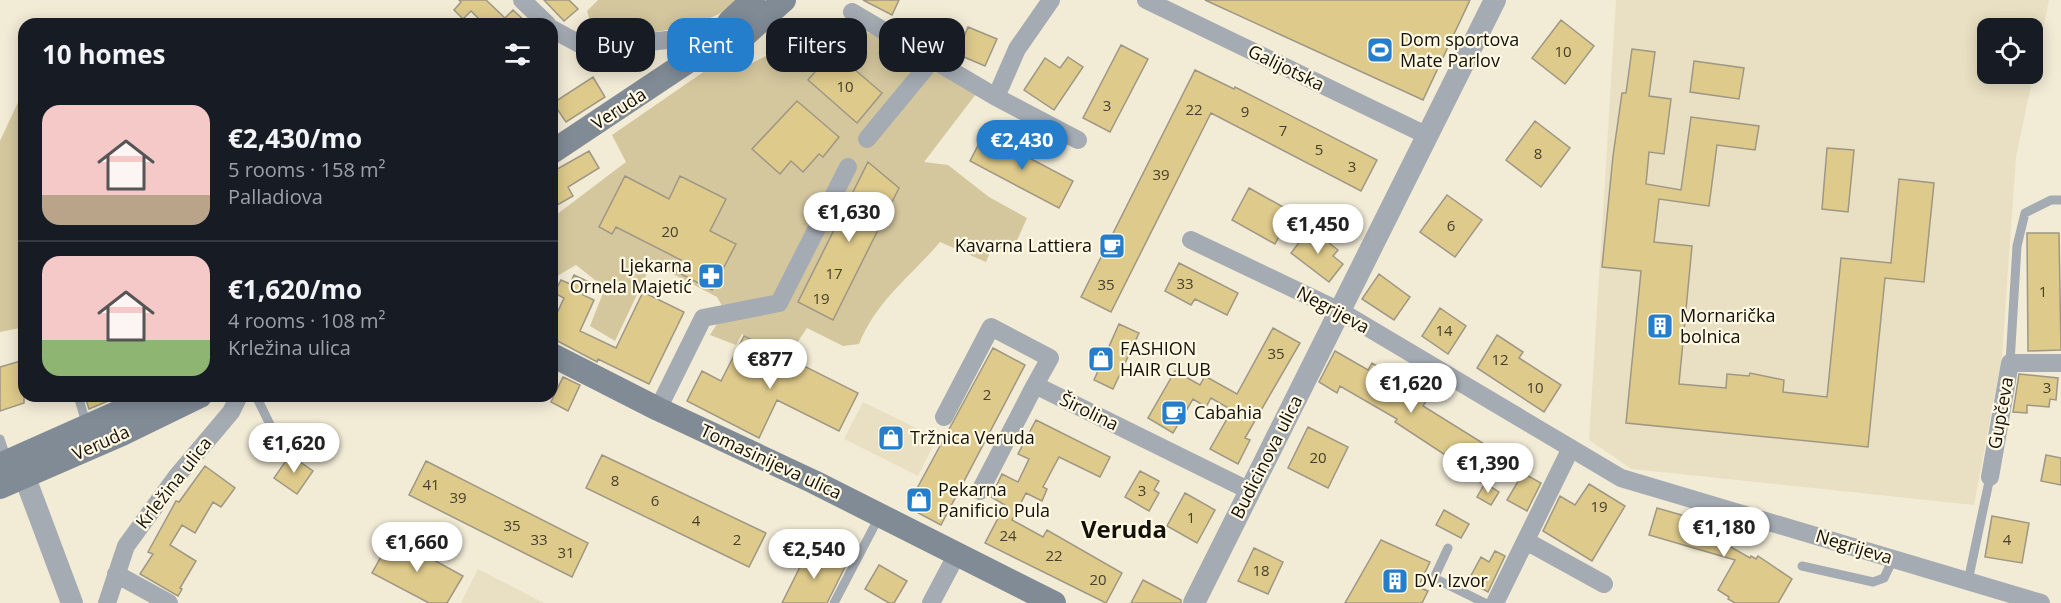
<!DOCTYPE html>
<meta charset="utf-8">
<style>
:root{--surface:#171b24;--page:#20242c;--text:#f1f3f6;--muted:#9ea1a6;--line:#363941;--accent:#257ecc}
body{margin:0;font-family:"Open Sans",sans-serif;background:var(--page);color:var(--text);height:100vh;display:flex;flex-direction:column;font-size:22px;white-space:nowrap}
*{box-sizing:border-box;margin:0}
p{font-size:20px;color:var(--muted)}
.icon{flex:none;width:33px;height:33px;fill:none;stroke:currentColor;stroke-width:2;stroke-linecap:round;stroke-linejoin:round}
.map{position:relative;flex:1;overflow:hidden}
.side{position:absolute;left:18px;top:18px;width:540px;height:384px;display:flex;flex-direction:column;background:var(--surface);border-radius:18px;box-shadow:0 3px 15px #0003}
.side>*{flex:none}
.hud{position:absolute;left:576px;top:18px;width:570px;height:54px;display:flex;gap:12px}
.fabs{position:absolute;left:1977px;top:18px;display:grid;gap:12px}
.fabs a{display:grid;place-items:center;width:66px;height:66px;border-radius:12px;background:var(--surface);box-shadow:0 3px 15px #0003;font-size:30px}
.price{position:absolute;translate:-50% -51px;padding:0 14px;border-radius:21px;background:#fff;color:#222;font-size:20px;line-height:39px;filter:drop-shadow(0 2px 3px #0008)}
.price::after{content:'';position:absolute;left:50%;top:36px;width:18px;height:14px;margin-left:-9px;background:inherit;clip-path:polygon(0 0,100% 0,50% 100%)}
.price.selected{background:var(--accent);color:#fff}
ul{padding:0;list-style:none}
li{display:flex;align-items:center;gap:18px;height:150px;padding:0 24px}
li+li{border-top:2px solid var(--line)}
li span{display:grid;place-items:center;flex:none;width:168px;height:120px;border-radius:18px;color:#555}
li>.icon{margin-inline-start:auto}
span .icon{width:72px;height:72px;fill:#fffc;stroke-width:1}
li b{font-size:26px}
h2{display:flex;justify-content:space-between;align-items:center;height:72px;padding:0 24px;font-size:26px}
.tag{padding:0 21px;border-radius:18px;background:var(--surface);box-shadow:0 3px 15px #0003;font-size:21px;line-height:54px}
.tag.selected{background:var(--accent);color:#fff}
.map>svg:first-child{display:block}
.built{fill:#e9e0c3;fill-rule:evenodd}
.green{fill:#d4c79e}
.building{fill:#deca8b;stroke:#9e9784;stroke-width:1.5}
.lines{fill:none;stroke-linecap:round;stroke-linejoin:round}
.service{stroke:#a4abb2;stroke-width:9}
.minor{stroke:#a4abb2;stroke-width:18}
.tertiary{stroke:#a4abb2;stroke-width:22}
.secondary{stroke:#818b96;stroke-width:24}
.labels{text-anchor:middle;stroke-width:4.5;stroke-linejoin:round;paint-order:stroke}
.number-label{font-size:15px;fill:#463f2a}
.poi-label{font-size:18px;fill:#13110a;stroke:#fff8e3;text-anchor:start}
.street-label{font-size:18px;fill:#13110a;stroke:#fff8e3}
.district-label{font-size:24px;font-weight:bold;fill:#13110a;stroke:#fff8e3}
</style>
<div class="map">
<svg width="2061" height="603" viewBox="0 0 2061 603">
<rect width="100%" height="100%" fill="#f2ebd6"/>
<path class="built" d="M1616,0H2049L2016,157L2002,356L1974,505L1632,469L1589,440ZM1988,28H2032V74H1988Z
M863,402L937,438L918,476L844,439Z
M478,569L544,603H461Z"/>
<path class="green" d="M598,0H738C708,31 637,34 595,39L587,11Z
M832,23L891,39L976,94L924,162L948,165L989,197L1027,218L1011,254L993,245L986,262L940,242C910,277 877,300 859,344L843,346L807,328L787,358L742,334L736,345L710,335L725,311L717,297L652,263L615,341L590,326L605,288L576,265L552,279V218L626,162L612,135L728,55L752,63Z
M21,96H24V327L0,332V141Z"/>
<path class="building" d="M459,0H486L505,18L513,10L528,24H484L471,11L463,19L454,10L461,2Z
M544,0H569L578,9L564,21Z
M863,0H899L892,15Z
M1205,0H1470L1423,100Z
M1561,20L1594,46L1565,84L1532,58Z
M968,27L997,39L985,66L957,54Z
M1121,45L1148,59L1110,132L1083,118Z
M1632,49L1655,52L1649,96L1671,99L1664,154L1649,152L1646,184L1681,190L1691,117L1759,126L1755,150L1717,145L1709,206L1659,199L1654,242L1692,246L1679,384L1726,388L1727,374L1749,376L1750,373L1784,380L1783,392L1827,397L1841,258L1891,263L1899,179L1934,183L1924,282L1885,278L1868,447L1626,423L1641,271L1602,267L1613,156L1622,93H1626Z
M833,51L882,93L857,123L808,80Z
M1068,57L1083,67L1054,110L1024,90L1045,58L1060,68Z
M1694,61L1744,68L1739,99L1690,92Z
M1195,70L1234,89L1235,87L1377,160L1361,191L1211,113L1111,312L1081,297Z
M593,77L605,97L566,122L553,103Z
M797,101L839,137L823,157L819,154L803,172L791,161L780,174L752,149Z
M1535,121L1570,148L1541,187L1506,160Z
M984,134L1073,181L1059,208L970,161Z
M1827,148L1854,150L1848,212L1822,209Z
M589,151L599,168L568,187L573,196L552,208V172Z
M868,162L899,188L833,320L798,302Z
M625,176L669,199L680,176L726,199L710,231L736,244L712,290L675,271L681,260L616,227L612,234L599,227Z
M1249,188L1292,212L1275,244L1232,220Z
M1447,195L1482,220L1455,257L1420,232Z
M1310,228L1338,250L1333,256L1343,264L1329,282L1291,253Z
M2027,233H2059L2061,350L2028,351Z
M1179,263L1238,293L1227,315L1195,299L1191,305L1165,291Z
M1379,274L1410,297L1394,320L1362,299Z
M574,275L589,282L583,295L594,300L580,331L616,348L643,292L684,312L649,384L598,359L597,362L552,338V324L564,298L554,293L561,280L570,284Z
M1440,308L1466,326L1448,354L1422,336Z
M1119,324L1139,333L1113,389L1094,380Z
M1273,328L1300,343L1245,438L1250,440L1238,464L1210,449L1232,410L1211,398L1206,407L1193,399L1173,433L1148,418L1175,371L1200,385L1205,376L1237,394Z
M1497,335L1523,352L1519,358L1561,385L1544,412L1477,368Z
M744,336L858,393L839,431L777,400L759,438L687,401L702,371L721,381Z
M993,348L1025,365L941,525L907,507Z
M1335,351L1368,370L1372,363L1416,389L1429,397L1423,406L1502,455L1483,484L1448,461L1450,458L1395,422L1397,419L1340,386L1337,393L1319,382Z
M24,360V403L0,411V367Z
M2019,374L2058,378L2056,400L2050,399L2049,407L2027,405V413L2013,412Z
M563,377L580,385L568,411L551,402Z
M85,396H120L89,409Z
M1036,420L1110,457L1100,477L1059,457L1043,487L1047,489L1042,501L1026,493L1012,520L1043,537L1047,530L1122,573L1106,603L985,543L1005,505L991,497L1002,474L1018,482L1029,459L1018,454Z
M1308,427L1348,447L1328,488L1288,468Z
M290,455L313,471L297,494L274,478Z
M602,455L766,533L749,567L586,488Z
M2046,455L2061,458V485L2041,481Z
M426,461L588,543L572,577L409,495Z
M205,466L235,488L221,507L213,502L195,533L182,525L170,545L196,561L180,588L182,589L178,596L140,574L153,554L148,552L176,501L179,502Z
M1140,471L1159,481L1154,490L1159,493L1149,511L1125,497Z
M1523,473L1541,483L1527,511L1507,500Z
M1485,483L1499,492L1491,505L1477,497Z
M1589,484L1625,506L1592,561L1543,531L1560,496L1575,505Z
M1185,493L1215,510L1197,543L1167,526Z
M1657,508L1734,530L1729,546L1750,558L1751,556L1756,559L1758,556L1792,579L1778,603H1735L1728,599L1729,597L1718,590L1735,560L1649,535Z
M1444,510L1469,524L1461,538L1436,525Z
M1992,516L2029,523L2022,563L1985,557Z
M392,537L463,576L447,603H429L372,573Z
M1381,540L1430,562L1418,587L1428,591L1422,603H1345Z
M1254,548L1283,562L1268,594L1238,581Z
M809,549L845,567L827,603H782Z
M1495,551L1505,556L1488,592L1468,581L1481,557L1489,562Z
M879,565L907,581L894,603H889L865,589Z
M1143,580L1181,600V603H1131Z"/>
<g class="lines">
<path class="service" d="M2010,363L2017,246L2025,213L2051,200H2061
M78,396L87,426
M256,396L281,447
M0,439L7,460
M1448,548L1434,578L1485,603
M1802,566L1873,582L1884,578L1893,559
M1968,581L1990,477
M834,603L879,517"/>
<path class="minor" d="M522,0L547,24
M1146,0L1426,135
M852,12L996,97L1078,140
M552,29L589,49L667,40L678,42L691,60
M996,97L1017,49L1051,0
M867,139L933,59
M1191,240L1340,311L1621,478L2041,603
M658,409L703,318L779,303L848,167
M944,417L991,327L1050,358L1035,385
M1990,477L2010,363H2061
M980,491L1035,385L1250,491
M1526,541L1604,584
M116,574L169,603
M107,603L126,546L177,476L231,412L239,396
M931,603L957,554
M1495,603L1571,448"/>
<path class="tertiary" d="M18,459L72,603
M1194,603L1495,0"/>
<path class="secondary" d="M714,44L730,21L753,0
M552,152L714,44L745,35L784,0
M552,355L658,409L814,482L1054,603
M0,465L155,396
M0,487L122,434L200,396"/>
</g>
<defs>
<symbol id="stadium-square" viewBox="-11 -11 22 22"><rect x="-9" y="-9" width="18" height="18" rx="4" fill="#257ecc" stroke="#fff8e3"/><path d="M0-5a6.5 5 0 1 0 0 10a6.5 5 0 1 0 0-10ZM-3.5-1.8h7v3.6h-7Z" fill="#fff"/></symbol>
<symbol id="cafe-square" viewBox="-11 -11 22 22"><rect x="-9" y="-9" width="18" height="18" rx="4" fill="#257ecc" stroke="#fff8e3"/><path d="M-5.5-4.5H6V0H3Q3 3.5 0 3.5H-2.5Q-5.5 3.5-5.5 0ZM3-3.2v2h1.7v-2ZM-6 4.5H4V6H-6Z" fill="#fff"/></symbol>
<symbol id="pharmacy-square" viewBox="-11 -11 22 22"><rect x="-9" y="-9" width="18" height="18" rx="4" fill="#257ecc" stroke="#fff8e3"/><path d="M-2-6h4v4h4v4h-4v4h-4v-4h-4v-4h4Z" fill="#fff"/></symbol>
<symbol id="building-square" viewBox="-11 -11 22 22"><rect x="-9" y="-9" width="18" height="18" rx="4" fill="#257ecc" stroke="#fff8e3"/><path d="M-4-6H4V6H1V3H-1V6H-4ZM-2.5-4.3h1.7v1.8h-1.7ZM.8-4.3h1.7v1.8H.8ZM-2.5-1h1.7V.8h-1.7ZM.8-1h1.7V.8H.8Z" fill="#fff"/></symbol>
<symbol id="shop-square" viewBox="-11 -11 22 22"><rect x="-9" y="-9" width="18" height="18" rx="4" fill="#257ecc" stroke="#fff8e3"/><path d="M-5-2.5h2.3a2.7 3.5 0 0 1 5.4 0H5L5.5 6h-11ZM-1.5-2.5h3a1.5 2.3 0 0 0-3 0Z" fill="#fff"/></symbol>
</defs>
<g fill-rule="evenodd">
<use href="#stadium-square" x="1365" y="35" width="30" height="30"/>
<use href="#cafe-square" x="1097" y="231" width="30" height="30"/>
<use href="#pharmacy-square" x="696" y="261" width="30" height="30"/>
<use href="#building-square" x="1645" y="311" width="30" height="30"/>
<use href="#shop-square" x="1086" y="344" width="30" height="30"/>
<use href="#cafe-square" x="1159" y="398" width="30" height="30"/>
<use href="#shop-square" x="876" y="423" width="30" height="30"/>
<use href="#shop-square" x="904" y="485" width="30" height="30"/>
<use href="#building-square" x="1380" y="566" width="30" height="30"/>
</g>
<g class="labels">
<g class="number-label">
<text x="1563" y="57">10</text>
<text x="845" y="92">10</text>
<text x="1107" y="111">3</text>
<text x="1194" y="115">22</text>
<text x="1245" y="117">9</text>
<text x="1283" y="136">7</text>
<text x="1319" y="155">5</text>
<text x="1538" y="159">8</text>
<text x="1352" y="172">3</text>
<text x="1161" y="180">39</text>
<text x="1451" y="231">6</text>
<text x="670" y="237">20</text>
<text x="834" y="279">17</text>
<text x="1185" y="289">33</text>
<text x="1106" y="290">35</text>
<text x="2043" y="297">1</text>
<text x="821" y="304">19</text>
<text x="1444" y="336">14</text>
<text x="1276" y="359">35</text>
<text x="1500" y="365">12</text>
<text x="1535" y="393">10</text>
<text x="2047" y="393">3</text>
<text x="987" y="400">2</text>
<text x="1318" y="463">20</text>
<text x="615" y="486">8</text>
<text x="431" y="490">41</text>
<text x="1142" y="496">3</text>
<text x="458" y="503">39</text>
<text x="655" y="506">6</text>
<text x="1599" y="512">19</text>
<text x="1191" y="523">1</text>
<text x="696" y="526">4</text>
<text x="512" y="531">35</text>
<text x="1008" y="541">24</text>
<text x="539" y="545">33</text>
<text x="737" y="545">2</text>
<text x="2007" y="545">4</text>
<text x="566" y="558">31</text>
<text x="1054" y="561">22</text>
<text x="1261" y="576">18</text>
<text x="1098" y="585">20</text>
</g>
<g class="poi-label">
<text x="1400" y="46">Dom sportova<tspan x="1400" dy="21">Mate Parlov</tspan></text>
<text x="1092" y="252" text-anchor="end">Kavarna Lattiera</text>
<text x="692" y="272" text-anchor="end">Ljekarna<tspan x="692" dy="21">Ornela Majetić</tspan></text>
<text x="1680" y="322">Mornarička<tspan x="1680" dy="21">bolnica</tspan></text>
<text x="1120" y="355">FASHION<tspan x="1120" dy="21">HAIR CLUB</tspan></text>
<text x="1194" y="419">Cabahia</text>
<text x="910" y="444">Tržnica Veruda</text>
<text x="938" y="496">Pekarna<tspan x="938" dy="21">Panificio Pula</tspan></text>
<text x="1414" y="587">DV. Izvor</text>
</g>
<g class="street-label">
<text transform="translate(1286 68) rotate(26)" y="6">Galijotska</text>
<text transform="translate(619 109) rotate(-33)" y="6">Veruda</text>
<text transform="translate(1333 310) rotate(28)" y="6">Negrijeva</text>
<text transform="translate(1089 412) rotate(26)" y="6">Širolina</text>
<text transform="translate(2001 413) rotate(-80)" y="6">Gupčeva</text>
<text transform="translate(101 443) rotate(-24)" y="6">Veruda</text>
<text transform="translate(1267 457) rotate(-63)" y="6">Budicinova ulica</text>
<text transform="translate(771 462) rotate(25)" y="6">Tomasinijeva ulica</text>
<text transform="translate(174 483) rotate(-52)" y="6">Krležina ulica</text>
<text transform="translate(1854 547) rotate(17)" y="6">Negrijeva</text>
</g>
<g class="district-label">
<text x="1124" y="538">Veruda</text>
</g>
</g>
</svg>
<div class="fabs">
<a><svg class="icon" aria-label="locate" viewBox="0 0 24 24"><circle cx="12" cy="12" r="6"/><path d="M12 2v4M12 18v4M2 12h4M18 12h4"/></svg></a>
</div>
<b class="price selected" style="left:1022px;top:171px">€2,430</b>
<b class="price" style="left:849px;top:243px">€1,630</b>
<b class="price" style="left:1318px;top:255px">€1,450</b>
<b class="price" style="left:770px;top:390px">€877</b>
<b class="price" style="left:1411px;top:414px">€1,620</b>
<b class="price" style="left:294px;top:474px">€1,620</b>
<b class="price" style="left:1488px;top:494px">€1,390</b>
<b class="price" style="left:1724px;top:558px">€1,180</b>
<b class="price" style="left:417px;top:573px">€1,660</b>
<b class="price" style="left:814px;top:580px">€2,540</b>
<div class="hud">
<a class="tag">Buy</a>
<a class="tag selected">Rent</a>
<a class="tag">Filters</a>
<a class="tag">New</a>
</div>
<section class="side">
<h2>10 homes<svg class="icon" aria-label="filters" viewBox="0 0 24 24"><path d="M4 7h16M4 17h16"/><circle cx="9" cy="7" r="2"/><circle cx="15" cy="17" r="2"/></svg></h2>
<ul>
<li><span style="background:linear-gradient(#f6c9c9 75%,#b9a48a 0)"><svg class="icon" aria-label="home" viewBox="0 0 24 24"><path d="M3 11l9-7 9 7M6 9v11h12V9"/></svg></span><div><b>€2,430/mo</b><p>5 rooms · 158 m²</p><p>Palladiova</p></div></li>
<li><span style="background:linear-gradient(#f6c9c9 70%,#8fb573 0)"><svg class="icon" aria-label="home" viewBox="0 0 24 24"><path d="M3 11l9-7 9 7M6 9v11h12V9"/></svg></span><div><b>€1,620/mo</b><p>4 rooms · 108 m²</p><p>Krležina ulica</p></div></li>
</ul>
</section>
</div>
